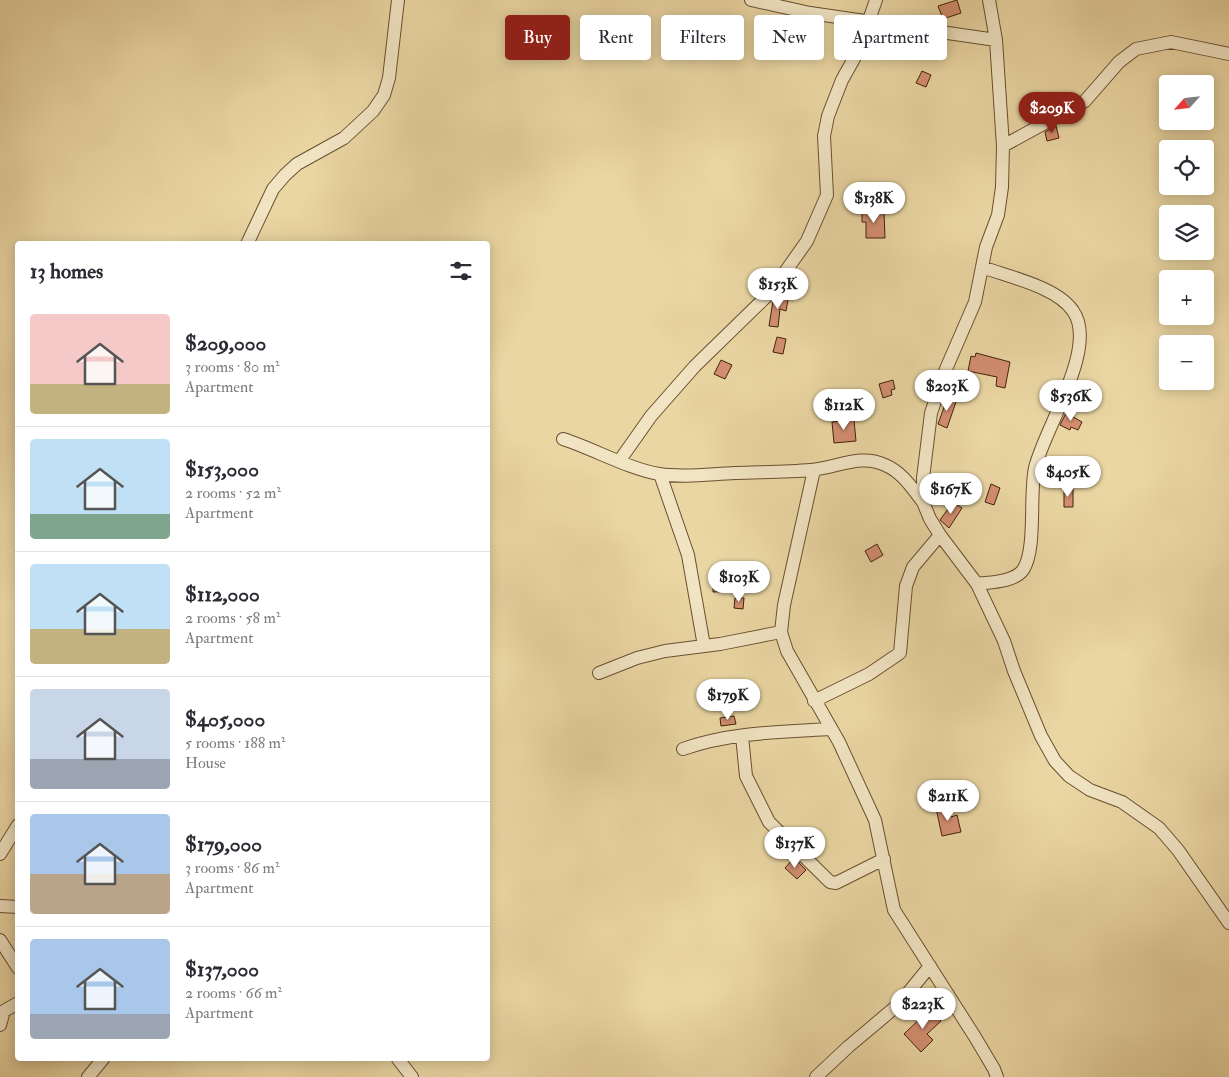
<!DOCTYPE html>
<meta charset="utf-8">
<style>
:root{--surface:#fff;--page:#f7f7f7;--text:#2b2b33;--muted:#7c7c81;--line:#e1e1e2;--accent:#8f2418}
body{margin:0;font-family:"IM FELL Double Pica",serif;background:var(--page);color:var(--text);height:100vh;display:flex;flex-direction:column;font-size:19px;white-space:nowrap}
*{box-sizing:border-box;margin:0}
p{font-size:16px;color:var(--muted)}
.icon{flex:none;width:28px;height:28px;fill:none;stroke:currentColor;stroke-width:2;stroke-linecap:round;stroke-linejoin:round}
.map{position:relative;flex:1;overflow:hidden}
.drawer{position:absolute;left:15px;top:241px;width:475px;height:820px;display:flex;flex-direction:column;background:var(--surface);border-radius:5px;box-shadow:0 2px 12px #0003}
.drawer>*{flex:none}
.guide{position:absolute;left:505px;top:15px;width:475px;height:45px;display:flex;gap:10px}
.needle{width:32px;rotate:243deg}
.tools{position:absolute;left:1159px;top:75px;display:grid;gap:10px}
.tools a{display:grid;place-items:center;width:55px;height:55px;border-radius:5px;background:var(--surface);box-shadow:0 2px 12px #0003;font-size:25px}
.price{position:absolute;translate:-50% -42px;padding:0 11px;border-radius:18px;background:#fff;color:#222;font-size:16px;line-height:32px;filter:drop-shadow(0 1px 2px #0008)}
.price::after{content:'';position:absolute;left:50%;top:30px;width:15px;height:11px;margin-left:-8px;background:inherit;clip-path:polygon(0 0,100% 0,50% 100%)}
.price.on{background:var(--accent);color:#fff}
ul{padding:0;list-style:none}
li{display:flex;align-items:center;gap:15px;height:125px;padding:0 15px}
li+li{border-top:1px solid var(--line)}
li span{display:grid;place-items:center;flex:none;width:140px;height:100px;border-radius:5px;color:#555}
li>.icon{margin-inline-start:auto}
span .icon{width:60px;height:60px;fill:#fffc;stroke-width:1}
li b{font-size:21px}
h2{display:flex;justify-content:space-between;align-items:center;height:60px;padding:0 15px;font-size:21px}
.tag{padding:0 18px;border-radius:5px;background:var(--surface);box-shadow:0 2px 12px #0003;font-size:18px;line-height:45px}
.tag.on{background:var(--accent);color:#fff}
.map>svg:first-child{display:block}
.building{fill:#d48f71;stroke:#40220a}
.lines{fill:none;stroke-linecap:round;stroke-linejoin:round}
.minor-casing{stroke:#6a4f30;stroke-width:14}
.minor{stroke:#f1e4c3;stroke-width:12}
</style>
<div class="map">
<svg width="1229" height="1077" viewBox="0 0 1229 1077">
<rect width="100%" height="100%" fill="#ead6a3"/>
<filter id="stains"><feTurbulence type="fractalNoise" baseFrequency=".004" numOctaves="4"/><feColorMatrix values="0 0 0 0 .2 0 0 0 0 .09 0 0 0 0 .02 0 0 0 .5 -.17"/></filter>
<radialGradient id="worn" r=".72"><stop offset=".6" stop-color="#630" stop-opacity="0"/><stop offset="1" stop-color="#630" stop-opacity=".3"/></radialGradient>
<path class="building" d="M957,0L961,13L943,19L938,6Z
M922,71L931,75L926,87L916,83Z
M1056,126L1059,138L1047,141L1045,132Z
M862,211H884L885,238H866V222H862Z
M781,291V298L788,300L786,311L780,309L778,327L769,326L773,301Z
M777,337L786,339L783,354L773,352Z
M976,353L1010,362L1005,388L996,386L997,377L968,371L971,356L975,357Z
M721,360L732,365L725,379L714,374Z
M893,380L895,389L891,390L892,395L883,398L879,384Z
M948,396L957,399L947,428L938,424Z
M1066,413L1082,422L1078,430L1071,427L1070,430L1060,425Z
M854,420L856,441L834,443L832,422Z
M956,474L965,479L957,495L948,490Z
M991,484L1000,488L994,505L985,502Z
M1064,488H1073V507H1064Z
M953,502L962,508L949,528L940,520Z
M877,544L883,555L871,562L865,551Z
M713,576H732V591L713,592Z
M735,598H744L743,609L734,608Z
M734,716L736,724L721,726L720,718Z
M949,806L951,817L957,815L961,832L942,836L936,808Z
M794,858L806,870L797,879L785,868Z
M930,1009L941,1021L927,1034L933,1040L921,1052L904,1034Z"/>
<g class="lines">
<defs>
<path id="minor" d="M751,0L810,13L996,40
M989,0L996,40L1003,146L1002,187L998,215L986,247L975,302L946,369L931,413L923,478V502L930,519L940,535L977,584L1004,641L1014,671L1041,736L1055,761L1069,776L1090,790L1122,802L1159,828L1178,850L1229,923
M869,20L876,0
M1003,146L1085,101L1119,62L1136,49L1171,42L1229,54
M247,244L273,189L285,175L297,164L344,138L373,111L384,95L389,78L398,0
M563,439C594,449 629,469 659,474C684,478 710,474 735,473C761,472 786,472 811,470C836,468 861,453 885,465C902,472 912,488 923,502
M620,460L651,416L695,366L771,292L807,241L827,195L824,136L828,116L842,80L875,21
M814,470L784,605L781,632L787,651L839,742L875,820L894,910L975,1037L994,1069L997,1077
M660,474L688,555L704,646
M977,584C991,582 1014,582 1023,570C1037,549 1029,494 1035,468C1044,429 1099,347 1073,311C1057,287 1009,277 982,267
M599,673L637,658L665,651L720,644L781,632
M814,701L869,674L900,653L906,586L913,567L940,535
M742,736L746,776L769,822L830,882L836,883L884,859
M683,749C731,732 782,732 831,729
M0,854L18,825
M0,906L18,907
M0,940L18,968
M0,1025L4,1011L18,1003
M398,1059L412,1077
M88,1077L103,1059
M816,1077L848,1047L899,1004L930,966"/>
</defs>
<use href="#minor" class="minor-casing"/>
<use href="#minor" class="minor"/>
</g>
<rect width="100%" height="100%" filter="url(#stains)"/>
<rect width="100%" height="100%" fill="url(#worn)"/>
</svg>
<div class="tools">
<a><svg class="needle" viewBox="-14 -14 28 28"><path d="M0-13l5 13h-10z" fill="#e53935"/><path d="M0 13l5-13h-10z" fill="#7c7c81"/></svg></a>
<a><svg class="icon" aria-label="locate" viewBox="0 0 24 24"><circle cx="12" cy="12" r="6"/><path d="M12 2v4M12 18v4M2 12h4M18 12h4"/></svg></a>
<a><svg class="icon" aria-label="layers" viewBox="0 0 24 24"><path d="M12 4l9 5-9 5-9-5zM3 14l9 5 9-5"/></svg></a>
<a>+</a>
<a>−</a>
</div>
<b class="price on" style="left:1052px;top:134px">$209K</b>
<b class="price" style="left:874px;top:224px">$138K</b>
<b class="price" style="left:778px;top:310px">$153K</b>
<b class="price" style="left:947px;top:412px">$203K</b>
<b class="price" style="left:1071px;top:422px">$536K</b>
<b class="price" style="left:844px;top:431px">$112K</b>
<b class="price" style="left:1068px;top:498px">$405K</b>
<b class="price" style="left:951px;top:515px">$167K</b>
<b class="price" style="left:739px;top:603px">$103K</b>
<b class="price" style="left:728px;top:721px">$179K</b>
<b class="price" style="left:948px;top:822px">$211K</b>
<b class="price" style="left:795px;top:869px">$137K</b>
<b class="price" style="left:923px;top:1030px">$223K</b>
<div class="guide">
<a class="tag on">Buy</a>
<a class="tag">Rent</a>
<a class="tag">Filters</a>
<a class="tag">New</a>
<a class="tag">Apartment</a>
</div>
<section class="drawer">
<h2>13 homes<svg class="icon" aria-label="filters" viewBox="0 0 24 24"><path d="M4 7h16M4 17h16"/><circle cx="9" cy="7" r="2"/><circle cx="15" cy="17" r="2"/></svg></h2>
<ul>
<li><span style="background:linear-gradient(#f6c9c9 70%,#c2b280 0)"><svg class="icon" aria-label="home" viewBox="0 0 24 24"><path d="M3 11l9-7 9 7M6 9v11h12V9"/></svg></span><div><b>$209,000</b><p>3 rooms · 80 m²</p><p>Apartment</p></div></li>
<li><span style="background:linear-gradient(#bfe0f5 75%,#7fa58c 0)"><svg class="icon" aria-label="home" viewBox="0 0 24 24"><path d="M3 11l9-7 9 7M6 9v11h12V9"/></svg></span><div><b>$153,000</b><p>2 rooms · 52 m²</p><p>Apartment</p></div></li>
<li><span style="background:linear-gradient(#bfe0f5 65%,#c2b280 0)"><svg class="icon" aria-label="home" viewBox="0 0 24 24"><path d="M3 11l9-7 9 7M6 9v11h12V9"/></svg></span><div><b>$112,000</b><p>2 rooms · 58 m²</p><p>Apartment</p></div></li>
<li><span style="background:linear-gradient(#c9d6e8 70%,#9aa5b1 0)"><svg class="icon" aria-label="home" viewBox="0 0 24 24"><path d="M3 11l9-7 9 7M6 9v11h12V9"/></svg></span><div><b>$405,000</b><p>5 rooms · 188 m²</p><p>House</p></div></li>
<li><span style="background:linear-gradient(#a9c7e8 60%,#b9a48a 0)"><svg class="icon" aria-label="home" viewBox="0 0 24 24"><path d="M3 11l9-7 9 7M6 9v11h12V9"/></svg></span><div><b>$179,000</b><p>3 rooms · 86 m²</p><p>Apartment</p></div></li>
<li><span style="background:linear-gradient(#a9c7e8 75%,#9aa5b1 0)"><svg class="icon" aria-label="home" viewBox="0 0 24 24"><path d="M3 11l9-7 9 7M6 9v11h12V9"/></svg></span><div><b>$137,000</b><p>2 rooms · 66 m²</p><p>Apartment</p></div></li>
</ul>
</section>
</div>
